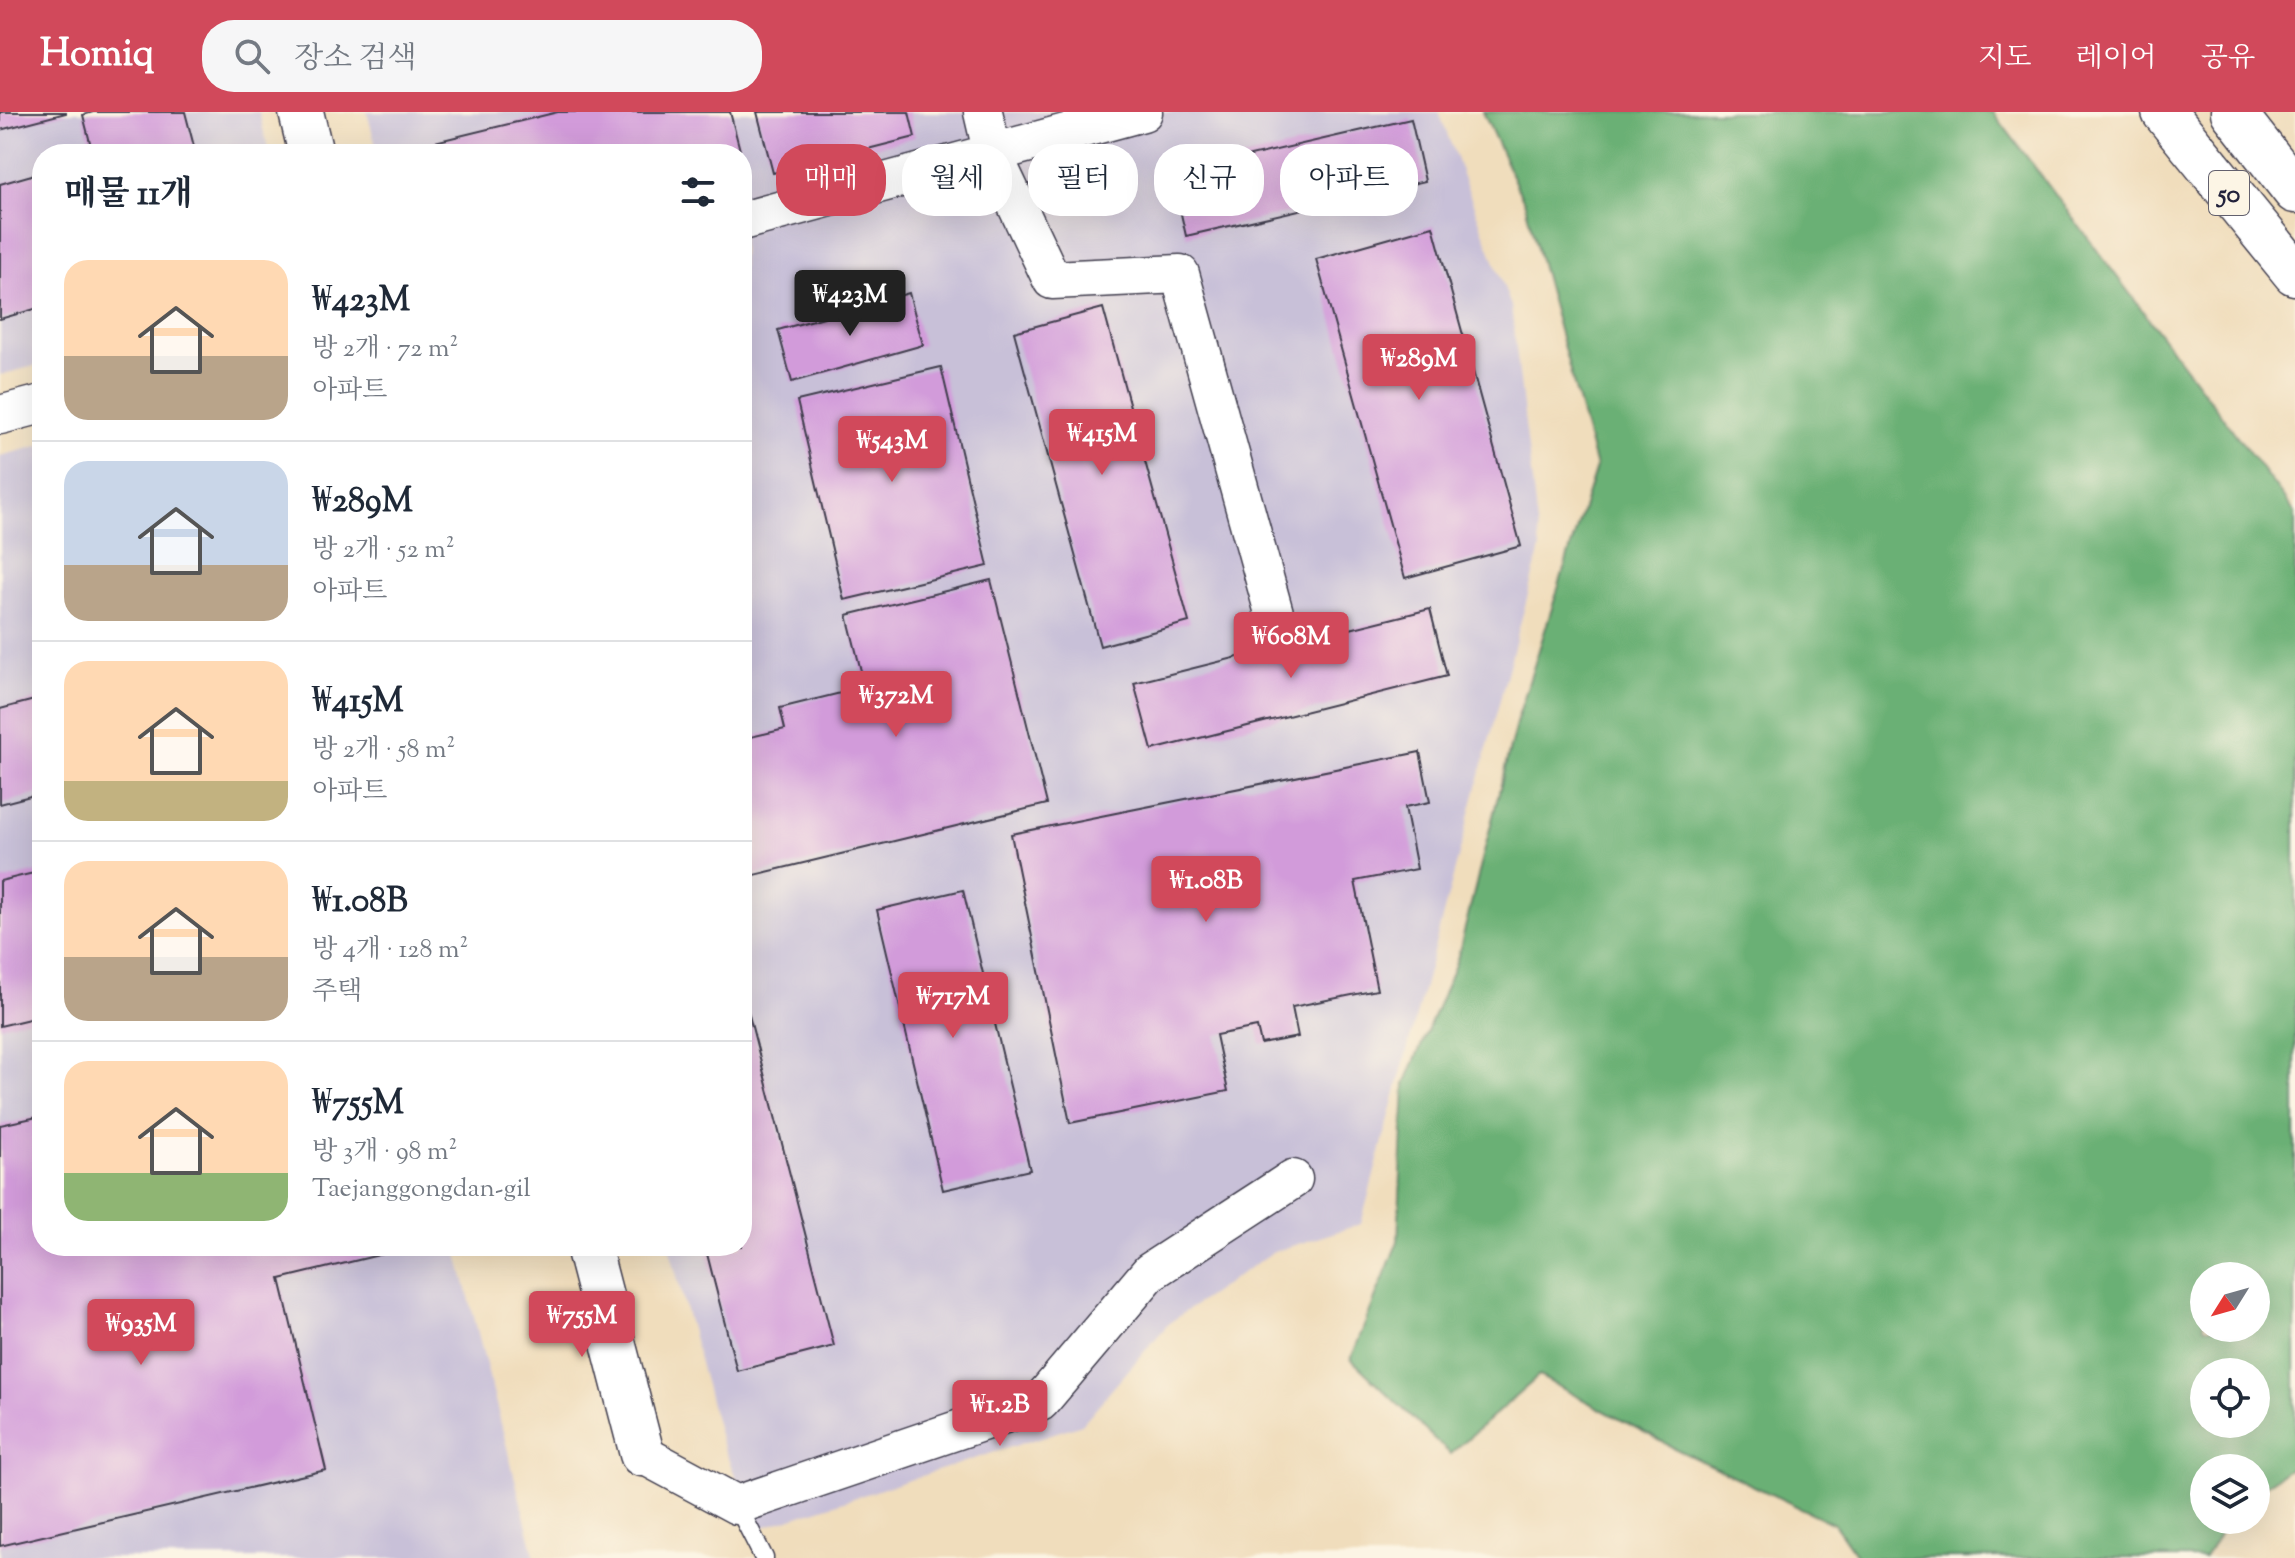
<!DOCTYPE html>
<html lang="ko">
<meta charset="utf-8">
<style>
:root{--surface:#fff;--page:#f6f6f7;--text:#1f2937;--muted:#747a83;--line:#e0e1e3;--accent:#d1495b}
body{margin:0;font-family:"Sorts Mill Goudy","Noto Serif KR",serif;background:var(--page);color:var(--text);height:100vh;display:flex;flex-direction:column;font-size:30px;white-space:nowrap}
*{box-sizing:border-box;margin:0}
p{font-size:26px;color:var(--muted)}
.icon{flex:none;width:44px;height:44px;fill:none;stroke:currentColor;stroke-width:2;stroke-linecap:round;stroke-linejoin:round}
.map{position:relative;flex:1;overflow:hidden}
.panel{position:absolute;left:32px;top:32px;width:720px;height:1112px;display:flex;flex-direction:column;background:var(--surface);border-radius:32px;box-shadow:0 8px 32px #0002}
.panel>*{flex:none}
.hud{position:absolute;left:776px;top:32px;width:760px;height:72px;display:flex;gap:16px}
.needle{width:52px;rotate:233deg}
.controls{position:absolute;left:2190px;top:1150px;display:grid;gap:16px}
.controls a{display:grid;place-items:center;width:80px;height:80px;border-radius:50%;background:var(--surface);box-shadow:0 8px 32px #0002;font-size:40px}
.price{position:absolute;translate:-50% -68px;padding:0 18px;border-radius:8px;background:var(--accent);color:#fff;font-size:26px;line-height:52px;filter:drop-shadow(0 2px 4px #0008)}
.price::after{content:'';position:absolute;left:50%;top:48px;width:24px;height:18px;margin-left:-12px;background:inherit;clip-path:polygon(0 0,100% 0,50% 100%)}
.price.current{background:#222;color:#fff}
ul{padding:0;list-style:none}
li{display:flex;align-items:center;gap:24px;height:200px;padding:0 32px}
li+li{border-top:2px solid var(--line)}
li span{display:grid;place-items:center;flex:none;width:224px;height:160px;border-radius:24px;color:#555}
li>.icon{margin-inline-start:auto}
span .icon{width:96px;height:96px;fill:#fffc;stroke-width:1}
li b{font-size:34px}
h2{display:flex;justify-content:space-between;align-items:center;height:96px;padding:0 32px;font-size:34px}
.pill{padding:0 28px;border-radius:32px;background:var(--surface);box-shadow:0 8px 32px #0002;font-size:28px;line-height:72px}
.pill.current{background:var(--accent);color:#fff}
header{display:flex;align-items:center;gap:48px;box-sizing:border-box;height:112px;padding:0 40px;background:var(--accent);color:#fff}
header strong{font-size:38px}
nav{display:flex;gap:44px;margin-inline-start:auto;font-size:28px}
.search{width:560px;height:72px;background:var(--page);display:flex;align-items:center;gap:20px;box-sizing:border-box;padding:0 28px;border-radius:32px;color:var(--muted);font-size:30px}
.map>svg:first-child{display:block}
.industrial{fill:#c8c0d8}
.forest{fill:#6bb075;stroke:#466958;stroke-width:2;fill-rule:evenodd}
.building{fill:#d29bda}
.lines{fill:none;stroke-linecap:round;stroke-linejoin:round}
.lane-casing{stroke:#413e4e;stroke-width:21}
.street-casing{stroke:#413e4e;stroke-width:41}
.secondary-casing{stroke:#413e4e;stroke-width:47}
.highway-casing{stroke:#413e4e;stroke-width:47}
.lane{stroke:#fff;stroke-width:18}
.street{stroke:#fff;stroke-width:38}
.secondary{stroke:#fff;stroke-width:44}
.highway{stroke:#fff;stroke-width:44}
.labels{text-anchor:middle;stroke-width:7;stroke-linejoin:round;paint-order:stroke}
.shield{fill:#fcf5e5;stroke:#63616e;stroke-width:2}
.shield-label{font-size:26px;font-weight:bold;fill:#22223b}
</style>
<header>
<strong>Homiq</strong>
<div class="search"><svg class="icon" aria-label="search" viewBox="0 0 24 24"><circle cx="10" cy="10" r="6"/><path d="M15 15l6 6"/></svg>장소 검색</div>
<nav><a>지도</a><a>레이어</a><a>공유</a></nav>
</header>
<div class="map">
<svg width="2295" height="1446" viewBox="0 0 2295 1446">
<rect width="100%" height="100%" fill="#fcf5e5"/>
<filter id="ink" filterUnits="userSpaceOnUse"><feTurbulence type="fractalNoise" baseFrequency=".0125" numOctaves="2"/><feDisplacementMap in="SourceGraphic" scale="16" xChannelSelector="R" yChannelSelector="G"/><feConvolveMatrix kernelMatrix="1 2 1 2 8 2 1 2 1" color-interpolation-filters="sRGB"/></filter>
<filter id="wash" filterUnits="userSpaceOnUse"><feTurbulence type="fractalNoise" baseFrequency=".006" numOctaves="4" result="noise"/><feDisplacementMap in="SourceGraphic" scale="32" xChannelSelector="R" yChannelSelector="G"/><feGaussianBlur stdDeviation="1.8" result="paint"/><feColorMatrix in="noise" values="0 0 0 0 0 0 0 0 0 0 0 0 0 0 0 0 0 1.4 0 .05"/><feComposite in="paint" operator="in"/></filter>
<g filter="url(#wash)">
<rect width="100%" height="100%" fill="#f0ddbc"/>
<path class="industrial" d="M0,0H259L269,42H42V252L0,263Z
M367,0H1439L1511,194L1540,437L1361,1112L1273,1140L1169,1211L1082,1312L758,1417L721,1330L669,1134H742V42H378Z
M42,333V1134H456L535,1446H0V344Z"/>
<path class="forest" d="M1483,0H1993L2295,401V1353L2256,1379V1356H2204V1408H2228L2205,1446H1858L1834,1412L1674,1336L1539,1264L1450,1342L1351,1247L1398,1129L1405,972L1457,848L1517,608L1596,355L1525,92ZM2204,1164H2256V1216H2204ZM2204,1260H2256V1312H2204Z"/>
<g id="blocks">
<path class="building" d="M0,0H66V1L0,18Z
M93,0H185L196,42H93L83,3Z
M558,0H730L741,42H411L410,36Z
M757,0H909L915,25L773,61Z
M1411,7L1425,69L1186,124L1172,62Z
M42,60V195L0,207V72Z
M1433,114L1521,434L1405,466L1316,147Z
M909,181L923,233L792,270L778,218Z
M1103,196L1189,510L1100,534L1014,220Z
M941,255L988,454L844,488L797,289Z
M991,468L1047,692L742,766V627L785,617L780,596L865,575L847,503Z
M1430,497L1447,564L1152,638L1134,571Z
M42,586V681L0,692V597Z
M1420,640L1430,690L1405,695L1417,757L1355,769L1377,878L1292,895L1298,925L1261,932L1257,915L1216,923L1228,979L1070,1011L1011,722Z
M42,759V904L0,914V769Z
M963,778L1030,1058L943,1078L877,798Z
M742,876L834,1234L737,1259L705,1134H742Z
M42,1004V1134H416L280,1167L326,1358L0,1434V1013Z"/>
</g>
</g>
<g filter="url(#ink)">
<use href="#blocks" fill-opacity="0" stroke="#413e4e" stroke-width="2"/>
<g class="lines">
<defs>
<path id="lane" d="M737,1393L764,1446"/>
<path id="street" d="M983,0L993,43L1052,168L1180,162L1274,501
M742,109L1143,0
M0,303L42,292
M642,1342L737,1393L1040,1290L1150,1160L1293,1067"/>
<path id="secondary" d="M301,0L311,42
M588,1134L642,1342"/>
<path id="highway" d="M2164,0L2295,161
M2233,0L2295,79"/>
</defs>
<use href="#lane" class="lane-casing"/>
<use href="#street" class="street-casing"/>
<use href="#secondary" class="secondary-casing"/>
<use href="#highway" class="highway-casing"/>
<use href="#lane" class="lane"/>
<use href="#street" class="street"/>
<use href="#secondary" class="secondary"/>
<use href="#highway" class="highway"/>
</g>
</g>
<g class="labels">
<rect class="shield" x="2209" y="59" width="40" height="44" rx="6"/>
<g class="shield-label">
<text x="2229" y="90">50</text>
</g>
</g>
</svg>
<div class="controls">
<a><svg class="needle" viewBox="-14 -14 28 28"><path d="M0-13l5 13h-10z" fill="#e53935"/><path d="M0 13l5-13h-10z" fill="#747a83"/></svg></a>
<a><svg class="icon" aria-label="locate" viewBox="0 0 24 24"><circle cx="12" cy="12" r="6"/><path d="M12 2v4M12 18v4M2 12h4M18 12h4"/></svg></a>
<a><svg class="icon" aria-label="layers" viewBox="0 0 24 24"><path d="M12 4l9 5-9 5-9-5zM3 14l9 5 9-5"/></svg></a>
</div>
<b class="price current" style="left:850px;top:226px">₩423M</b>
<b class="price" style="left:1419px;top:290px">₩289M</b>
<b class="price" style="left:1102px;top:365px">₩415M</b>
<b class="price" style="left:892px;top:372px">₩543M</b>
<b class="price" style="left:1291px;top:568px">₩608M</b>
<b class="price" style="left:896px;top:627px">₩372M</b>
<b class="price" style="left:1206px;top:812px">₩1.08B</b>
<b class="price" style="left:953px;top:928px">₩717M</b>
<b class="price" style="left:582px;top:1247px">₩755M</b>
<b class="price" style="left:141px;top:1255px">₩935M</b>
<b class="price" style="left:1000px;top:1336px">₩1.2B</b>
<div class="hud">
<a class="pill current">매매</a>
<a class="pill">월세</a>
<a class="pill">필터</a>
<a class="pill">신규</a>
<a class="pill">아파트</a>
</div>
<section class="panel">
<h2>매물 11개<svg class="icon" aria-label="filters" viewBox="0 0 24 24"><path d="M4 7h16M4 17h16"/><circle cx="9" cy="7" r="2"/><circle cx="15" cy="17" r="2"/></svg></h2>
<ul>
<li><span style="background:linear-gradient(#ffd9b3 60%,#b9a48a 0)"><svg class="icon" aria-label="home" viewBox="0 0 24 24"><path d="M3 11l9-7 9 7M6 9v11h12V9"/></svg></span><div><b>₩423M</b><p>방 2개 · 72 m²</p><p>아파트</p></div></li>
<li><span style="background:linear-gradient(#c9d6e8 65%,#b9a48a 0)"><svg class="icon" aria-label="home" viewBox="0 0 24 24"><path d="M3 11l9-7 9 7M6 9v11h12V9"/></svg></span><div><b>₩289M</b><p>방 2개 · 52 m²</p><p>아파트</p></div></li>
<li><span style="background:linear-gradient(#ffd9b3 75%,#c2b280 0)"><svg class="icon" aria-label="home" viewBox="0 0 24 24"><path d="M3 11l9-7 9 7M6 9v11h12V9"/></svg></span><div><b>₩415M</b><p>방 2개 · 58 m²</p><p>아파트</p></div></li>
<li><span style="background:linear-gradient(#ffd9b3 60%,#b9a48a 0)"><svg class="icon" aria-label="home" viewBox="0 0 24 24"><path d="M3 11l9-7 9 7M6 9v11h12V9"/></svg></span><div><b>₩1.08B</b><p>방 4개 · 128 m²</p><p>주택</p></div></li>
<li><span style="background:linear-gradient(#ffd9b3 70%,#8fb573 0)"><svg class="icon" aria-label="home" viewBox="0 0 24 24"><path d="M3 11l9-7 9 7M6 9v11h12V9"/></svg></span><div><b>₩755M</b><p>방 3개 · 98 m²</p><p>Taejanggongdan-gil</p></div></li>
</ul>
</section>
</div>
